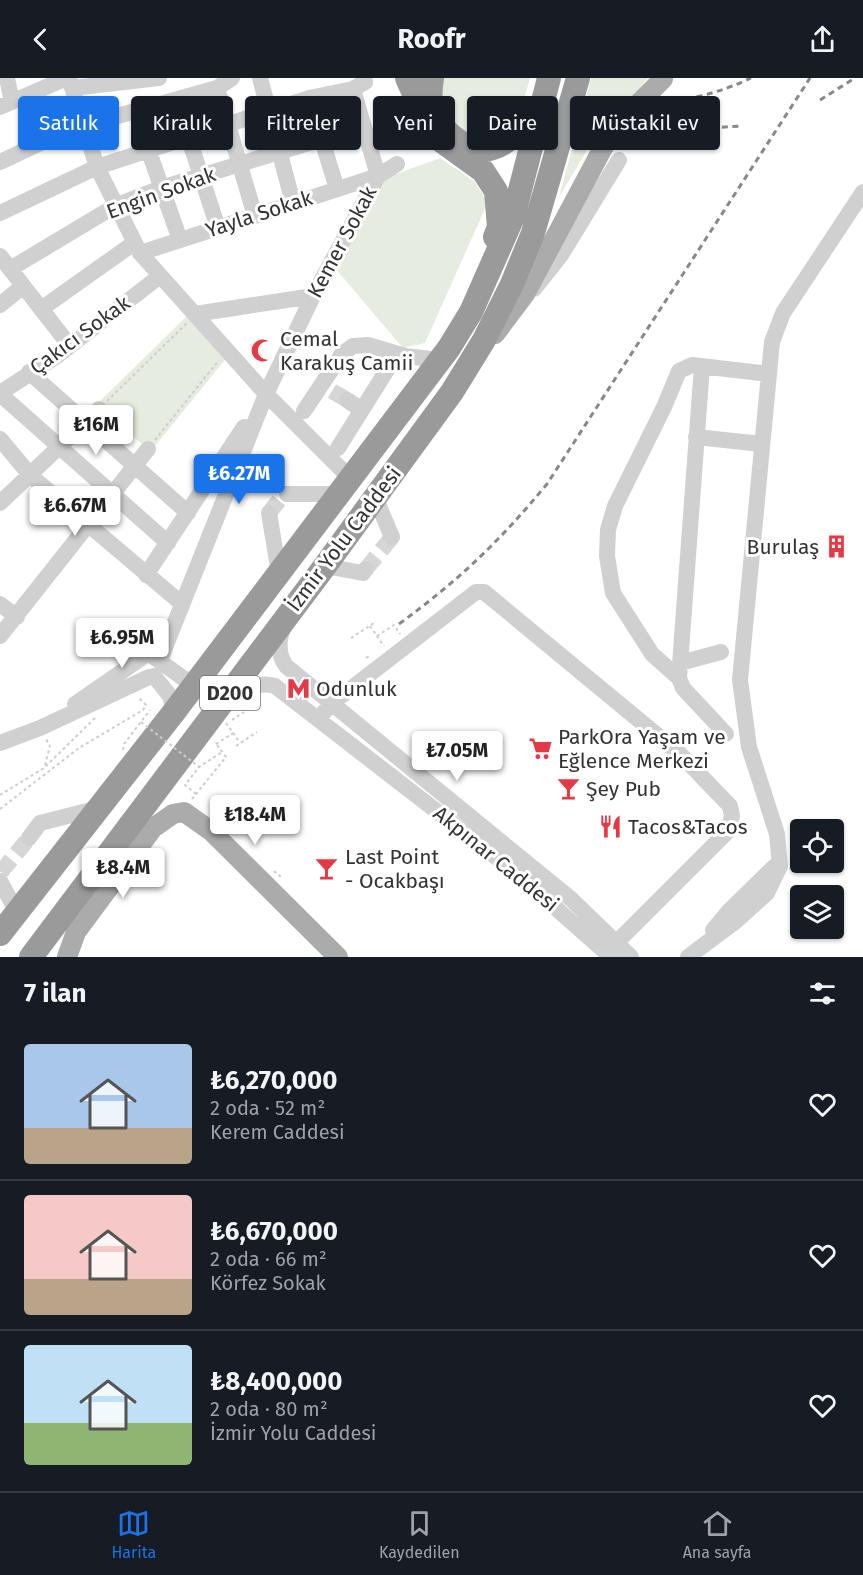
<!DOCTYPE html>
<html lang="tr">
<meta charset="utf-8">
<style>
:root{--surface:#171b24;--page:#20242c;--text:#f1f3f6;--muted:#9ea1a6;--line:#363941;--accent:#1a73e8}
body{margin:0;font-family:"Fira Sans",sans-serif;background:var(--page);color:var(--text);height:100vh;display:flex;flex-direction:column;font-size:22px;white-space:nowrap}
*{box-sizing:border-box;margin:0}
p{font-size:20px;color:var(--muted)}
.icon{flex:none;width:33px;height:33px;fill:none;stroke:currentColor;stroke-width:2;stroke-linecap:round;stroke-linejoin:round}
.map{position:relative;height:879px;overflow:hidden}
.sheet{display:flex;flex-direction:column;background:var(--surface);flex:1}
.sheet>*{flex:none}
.hud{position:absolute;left:18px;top:18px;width:828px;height:54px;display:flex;gap:12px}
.fabs{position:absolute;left:790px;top:741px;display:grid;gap:12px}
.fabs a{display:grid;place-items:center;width:54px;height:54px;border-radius:6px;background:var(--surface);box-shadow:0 2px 4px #0004;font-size:30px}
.price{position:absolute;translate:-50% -51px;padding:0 14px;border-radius:6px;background:#fff;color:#222;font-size:20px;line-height:39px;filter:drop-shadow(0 2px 3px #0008)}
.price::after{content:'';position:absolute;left:50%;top:36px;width:18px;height:14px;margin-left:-9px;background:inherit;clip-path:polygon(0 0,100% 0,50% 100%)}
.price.current{background:var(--accent);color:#fff}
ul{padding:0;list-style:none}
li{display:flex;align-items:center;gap:18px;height:150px;padding:0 24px}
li+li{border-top:2px solid var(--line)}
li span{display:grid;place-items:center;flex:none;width:168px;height:120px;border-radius:6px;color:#555}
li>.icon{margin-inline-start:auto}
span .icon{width:72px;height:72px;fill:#fffc;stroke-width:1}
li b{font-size:26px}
h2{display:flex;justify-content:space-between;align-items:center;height:72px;padding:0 24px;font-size:26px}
.chip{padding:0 21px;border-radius:6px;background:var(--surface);box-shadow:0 2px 4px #0004;font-size:21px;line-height:54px}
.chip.current{background:var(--accent);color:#fff}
header{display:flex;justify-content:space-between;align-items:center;height:78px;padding:0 24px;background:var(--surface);font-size:27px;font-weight:700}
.tab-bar{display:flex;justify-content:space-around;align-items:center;height:84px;border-top:2px solid var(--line);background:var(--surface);font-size:16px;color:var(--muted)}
.tab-bar a{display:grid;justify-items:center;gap:3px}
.tab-bar .current{color:var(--accent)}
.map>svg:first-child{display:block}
.green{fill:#e6ecdf}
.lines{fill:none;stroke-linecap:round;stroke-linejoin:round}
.minor-tunnel{stroke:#d6d6d6;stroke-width:16;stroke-dasharray:16 8;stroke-linecap:butt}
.path{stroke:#cdcdcd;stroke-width:2;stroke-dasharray:3 3;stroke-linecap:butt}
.minor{stroke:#d0d0d0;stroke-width:16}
.major{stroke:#ababab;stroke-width:20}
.highway{stroke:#9a9a9a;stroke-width:24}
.rail{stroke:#888;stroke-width:3;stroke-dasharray:6 4.5;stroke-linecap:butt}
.path-bridge{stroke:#cdcdcd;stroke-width:2;stroke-dasharray:3 3;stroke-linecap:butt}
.major-bridge{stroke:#ababab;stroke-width:20}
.labels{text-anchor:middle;stroke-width:6;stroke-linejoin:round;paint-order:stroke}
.shield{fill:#fff;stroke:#707070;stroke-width:1.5}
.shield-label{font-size:20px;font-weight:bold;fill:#333}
.street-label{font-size:21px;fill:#333;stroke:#fff}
.poi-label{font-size:21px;fill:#333;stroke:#fff;text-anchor:start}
</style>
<header><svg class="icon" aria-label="back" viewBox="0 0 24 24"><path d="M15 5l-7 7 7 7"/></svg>Roofr<svg class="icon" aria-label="share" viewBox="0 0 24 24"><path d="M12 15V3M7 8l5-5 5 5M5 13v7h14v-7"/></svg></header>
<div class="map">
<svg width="863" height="879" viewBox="0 0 863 879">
<rect width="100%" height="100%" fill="#fff"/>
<path class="green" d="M441,0H530C520,36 519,50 480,62L462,54L442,29Z
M591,0H648L590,67L559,119Z
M440,80L474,103L488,124L425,265L403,270L335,190L380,102Z
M189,236L228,278L151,373L95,328Z"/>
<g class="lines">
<path class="minor-tunnel" d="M332,313L347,322
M269,435L284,416H287
M366,491L392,459
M1,794L29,760"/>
<path class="path" d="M107,323L187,245
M155,362L219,282
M370,548L384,568
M377,558L394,547L400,556
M351,560L374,545
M366,580L371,577
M232,642L244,634
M226,645L240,665
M216,666L233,655
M236,668L257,654
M123,672L124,666L150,632
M45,687L50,668L46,661
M196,716L185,707L199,689L222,674
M0,717L44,690L96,639
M192,721L226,679L215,664
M0,731L79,670L143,632L146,627L138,619
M274,793L281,799"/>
<path class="minor" d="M7,0L12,24
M69,0L97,89L140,175L266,316L350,400
M232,0L217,10L255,138
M260,0L293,125
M72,10L159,0
M309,20L337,111
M0,29L67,0
M188,58L218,150
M148,71L180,162
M0,84L68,52L217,10
M0,135L97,89L309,20L353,11L365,4L364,0
M140,175L378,98L353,11
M0,178L70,268
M10,191L115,128L161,110L322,61
M534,211L561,177L619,82
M0,227L23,208
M41,231L134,165
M195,236L313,218
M702,288L679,600L683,610L726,656
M29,294L188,435
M0,315L57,278L160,198
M0,316L168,465
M347,322L362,332
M304,333L342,276L353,268L368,267L405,278L440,282
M696,359L762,366
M0,361L31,398L181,525
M338,370L397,276
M287,416H339
M375,419L392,459
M0,425L99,331
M269,435L279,495
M325,488L363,495L366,491
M146,497L244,349
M0,526L17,539
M284,548C278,562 277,575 286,588L571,821L631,879
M0,558L148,371
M151,577L183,600L191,603L199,601
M160,582L266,316L313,218L378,98L397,86
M680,585L721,574
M154,598L170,618L174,634
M679,600L652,576L613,515L607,478L608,452L615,428L664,329L679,293L692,287L769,296
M232,624C244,611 257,603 275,608L514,793L611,879
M75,626L143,579
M318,641L331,626L476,514H484L680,676L730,728L732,738L728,753L607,874
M0,665L40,650L149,599
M29,760L40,745L99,730
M0,803L13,827
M713,852L728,834L774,789
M688,879L736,843L767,815L780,788L777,756L749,669L740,602L772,264L783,235L863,114"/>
<path class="major" d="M495,256L525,216L604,68
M67,879L76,854L153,750L173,736L184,734L211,753L338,879"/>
<path class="highway" d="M407,0L432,56L483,93L496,113L499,149L495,159
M432,0C430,12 429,26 435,37C444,56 472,78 493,70C509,65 518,52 529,40
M0,856L174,634L449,270L471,234L513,139L549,0
M31,879L325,488L452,314L484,262L512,206L533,155L578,0"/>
<path class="rail" d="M613,22C665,26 702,23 751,0
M820,22L855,0
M608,38L671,52L742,48
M399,546C459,502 499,464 547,406L810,0"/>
<path class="path-bridge" d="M141,644L199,689"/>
<path class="major-bridge" d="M604,68L631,33L663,1"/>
</g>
<defs>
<symbol id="mosque-bare" viewBox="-9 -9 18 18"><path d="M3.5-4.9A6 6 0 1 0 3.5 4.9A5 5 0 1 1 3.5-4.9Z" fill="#e63946" stroke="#fff" stroke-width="2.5" paint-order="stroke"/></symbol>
<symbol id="building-bare" viewBox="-9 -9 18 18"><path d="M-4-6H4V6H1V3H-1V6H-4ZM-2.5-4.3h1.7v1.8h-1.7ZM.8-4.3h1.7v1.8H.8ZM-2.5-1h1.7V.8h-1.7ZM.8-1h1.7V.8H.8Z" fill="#e63946" stroke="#fff" stroke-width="2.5" paint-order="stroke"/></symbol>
<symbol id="metro-bare" viewBox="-9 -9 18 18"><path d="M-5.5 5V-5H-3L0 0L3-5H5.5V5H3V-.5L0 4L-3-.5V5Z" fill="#e63946" stroke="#fff" stroke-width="2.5" paint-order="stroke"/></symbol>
<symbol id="supermarket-bare" viewBox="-9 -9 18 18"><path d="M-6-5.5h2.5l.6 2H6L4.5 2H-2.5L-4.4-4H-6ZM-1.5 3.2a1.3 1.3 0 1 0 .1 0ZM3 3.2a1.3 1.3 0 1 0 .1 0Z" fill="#e63946" stroke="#fff" stroke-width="2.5" paint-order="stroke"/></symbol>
<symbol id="bar-bare" viewBox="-9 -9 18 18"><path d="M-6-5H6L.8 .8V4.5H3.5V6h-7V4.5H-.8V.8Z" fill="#e63946" stroke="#fff" stroke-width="2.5" paint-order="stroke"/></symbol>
<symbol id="restaurant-bare" viewBox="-9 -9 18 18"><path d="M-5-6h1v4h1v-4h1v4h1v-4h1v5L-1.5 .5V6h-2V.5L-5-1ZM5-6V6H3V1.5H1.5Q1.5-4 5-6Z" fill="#e63946" stroke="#fff" stroke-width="2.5" paint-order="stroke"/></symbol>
</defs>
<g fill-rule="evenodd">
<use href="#mosque-bare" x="246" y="256" width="33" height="33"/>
<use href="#building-bare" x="820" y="452" width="33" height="33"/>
<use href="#metro-bare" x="282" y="594" width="33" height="33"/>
<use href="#supermarket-bare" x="524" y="654" width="33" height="33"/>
<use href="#bar-bare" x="552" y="694" width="33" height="33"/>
<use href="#restaurant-bare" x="594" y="732" width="33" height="33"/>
<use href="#bar-bare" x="310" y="774" width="33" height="33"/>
</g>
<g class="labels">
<rect class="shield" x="200" y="598" width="60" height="34" rx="4.5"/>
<g class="shield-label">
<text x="230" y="622">D200</text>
</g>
<g class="street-label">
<text transform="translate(161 115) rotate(-20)" y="7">Engin Sokak</text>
<text transform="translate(259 136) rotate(-18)" y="7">Yayla Sokak</text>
<text transform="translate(342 164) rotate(-62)" y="7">Kemer Sokak</text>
<text transform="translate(80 257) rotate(-36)" y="7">Çakıcı Sokak</text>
<text transform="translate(344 461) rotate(-53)" y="7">İzmir Yolu Caddesi</text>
<text transform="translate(496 781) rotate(39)" y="7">Akpınar Caddesi</text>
</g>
<g class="poi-label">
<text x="280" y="268">Cemal<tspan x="280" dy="24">Karakuş Camii</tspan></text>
<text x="819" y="476" text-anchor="end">Burulaş</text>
<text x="316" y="618">Odunluk</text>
<text x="558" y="666">ParkOra Yaşam ve<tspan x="558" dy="24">Eğlence Merkezi</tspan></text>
<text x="586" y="718">Şey Pub</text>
<text x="628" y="756">Tacos&amp;Tacos</text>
<text x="345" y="786">Last Point<tspan x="345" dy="24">- Ocakbaşı</tspan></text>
</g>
</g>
</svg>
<div class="fabs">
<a><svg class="icon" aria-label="locate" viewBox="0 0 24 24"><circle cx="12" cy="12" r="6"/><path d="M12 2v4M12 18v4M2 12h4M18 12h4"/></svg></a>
<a><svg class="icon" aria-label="layers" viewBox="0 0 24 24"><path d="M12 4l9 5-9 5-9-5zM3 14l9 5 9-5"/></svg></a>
</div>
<b class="price" style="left:96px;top:378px">₺16M</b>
<b class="price current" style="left:239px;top:427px">₺6.27M</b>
<b class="price" style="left:75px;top:459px">₺6.67M</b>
<b class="price" style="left:122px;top:591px">₺6.95M</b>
<b class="price" style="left:457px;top:704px">₺7.05M</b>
<b class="price" style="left:255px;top:768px">₺18.4M</b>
<b class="price" style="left:123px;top:821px">₺8.4M</b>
<div class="hud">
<a class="chip current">Satılık</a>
<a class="chip">Kiralık</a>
<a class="chip">Filtreler</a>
<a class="chip">Yeni</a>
<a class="chip">Daire</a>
<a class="chip">Müstakil ev</a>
</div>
</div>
<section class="sheet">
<h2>7 ilan<svg class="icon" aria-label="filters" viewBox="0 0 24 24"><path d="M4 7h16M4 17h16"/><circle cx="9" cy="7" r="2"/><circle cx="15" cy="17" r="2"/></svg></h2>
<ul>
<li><span style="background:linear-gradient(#a9c7e8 70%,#b9a48a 0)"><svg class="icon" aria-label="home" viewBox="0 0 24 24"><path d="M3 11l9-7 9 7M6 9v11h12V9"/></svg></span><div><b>₺6,270,000</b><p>2 oda · 52 m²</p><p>Kerem Caddesi</p></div><svg class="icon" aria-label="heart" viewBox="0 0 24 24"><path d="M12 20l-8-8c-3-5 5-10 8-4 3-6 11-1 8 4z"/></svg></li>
<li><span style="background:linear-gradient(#f6c9c9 70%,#b9a48a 0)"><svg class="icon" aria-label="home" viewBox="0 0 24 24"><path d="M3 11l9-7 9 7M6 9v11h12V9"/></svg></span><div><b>₺6,670,000</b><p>2 oda · 66 m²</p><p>Körfez Sokak</p></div><svg class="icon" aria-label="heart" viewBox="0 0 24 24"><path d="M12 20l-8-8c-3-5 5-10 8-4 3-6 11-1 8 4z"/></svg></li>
<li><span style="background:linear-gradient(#bfe0f5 65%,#8fb573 0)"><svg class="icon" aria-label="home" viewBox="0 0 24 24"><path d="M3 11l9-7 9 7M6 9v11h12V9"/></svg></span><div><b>₺8,400,000</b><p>2 oda · 80 m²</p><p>İzmir Yolu Caddesi</p></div><svg class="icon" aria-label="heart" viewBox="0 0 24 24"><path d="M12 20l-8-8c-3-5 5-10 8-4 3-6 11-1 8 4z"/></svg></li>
</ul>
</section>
<nav class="tab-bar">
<a class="current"><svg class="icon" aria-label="map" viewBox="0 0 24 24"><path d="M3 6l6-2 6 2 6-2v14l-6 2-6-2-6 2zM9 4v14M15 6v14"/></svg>Harita</a>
<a><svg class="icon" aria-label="saved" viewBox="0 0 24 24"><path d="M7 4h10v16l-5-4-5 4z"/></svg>Kaydedilen</a>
<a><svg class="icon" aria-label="home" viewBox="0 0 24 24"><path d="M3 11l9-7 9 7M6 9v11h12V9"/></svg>Ana sayfa</a>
</nav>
